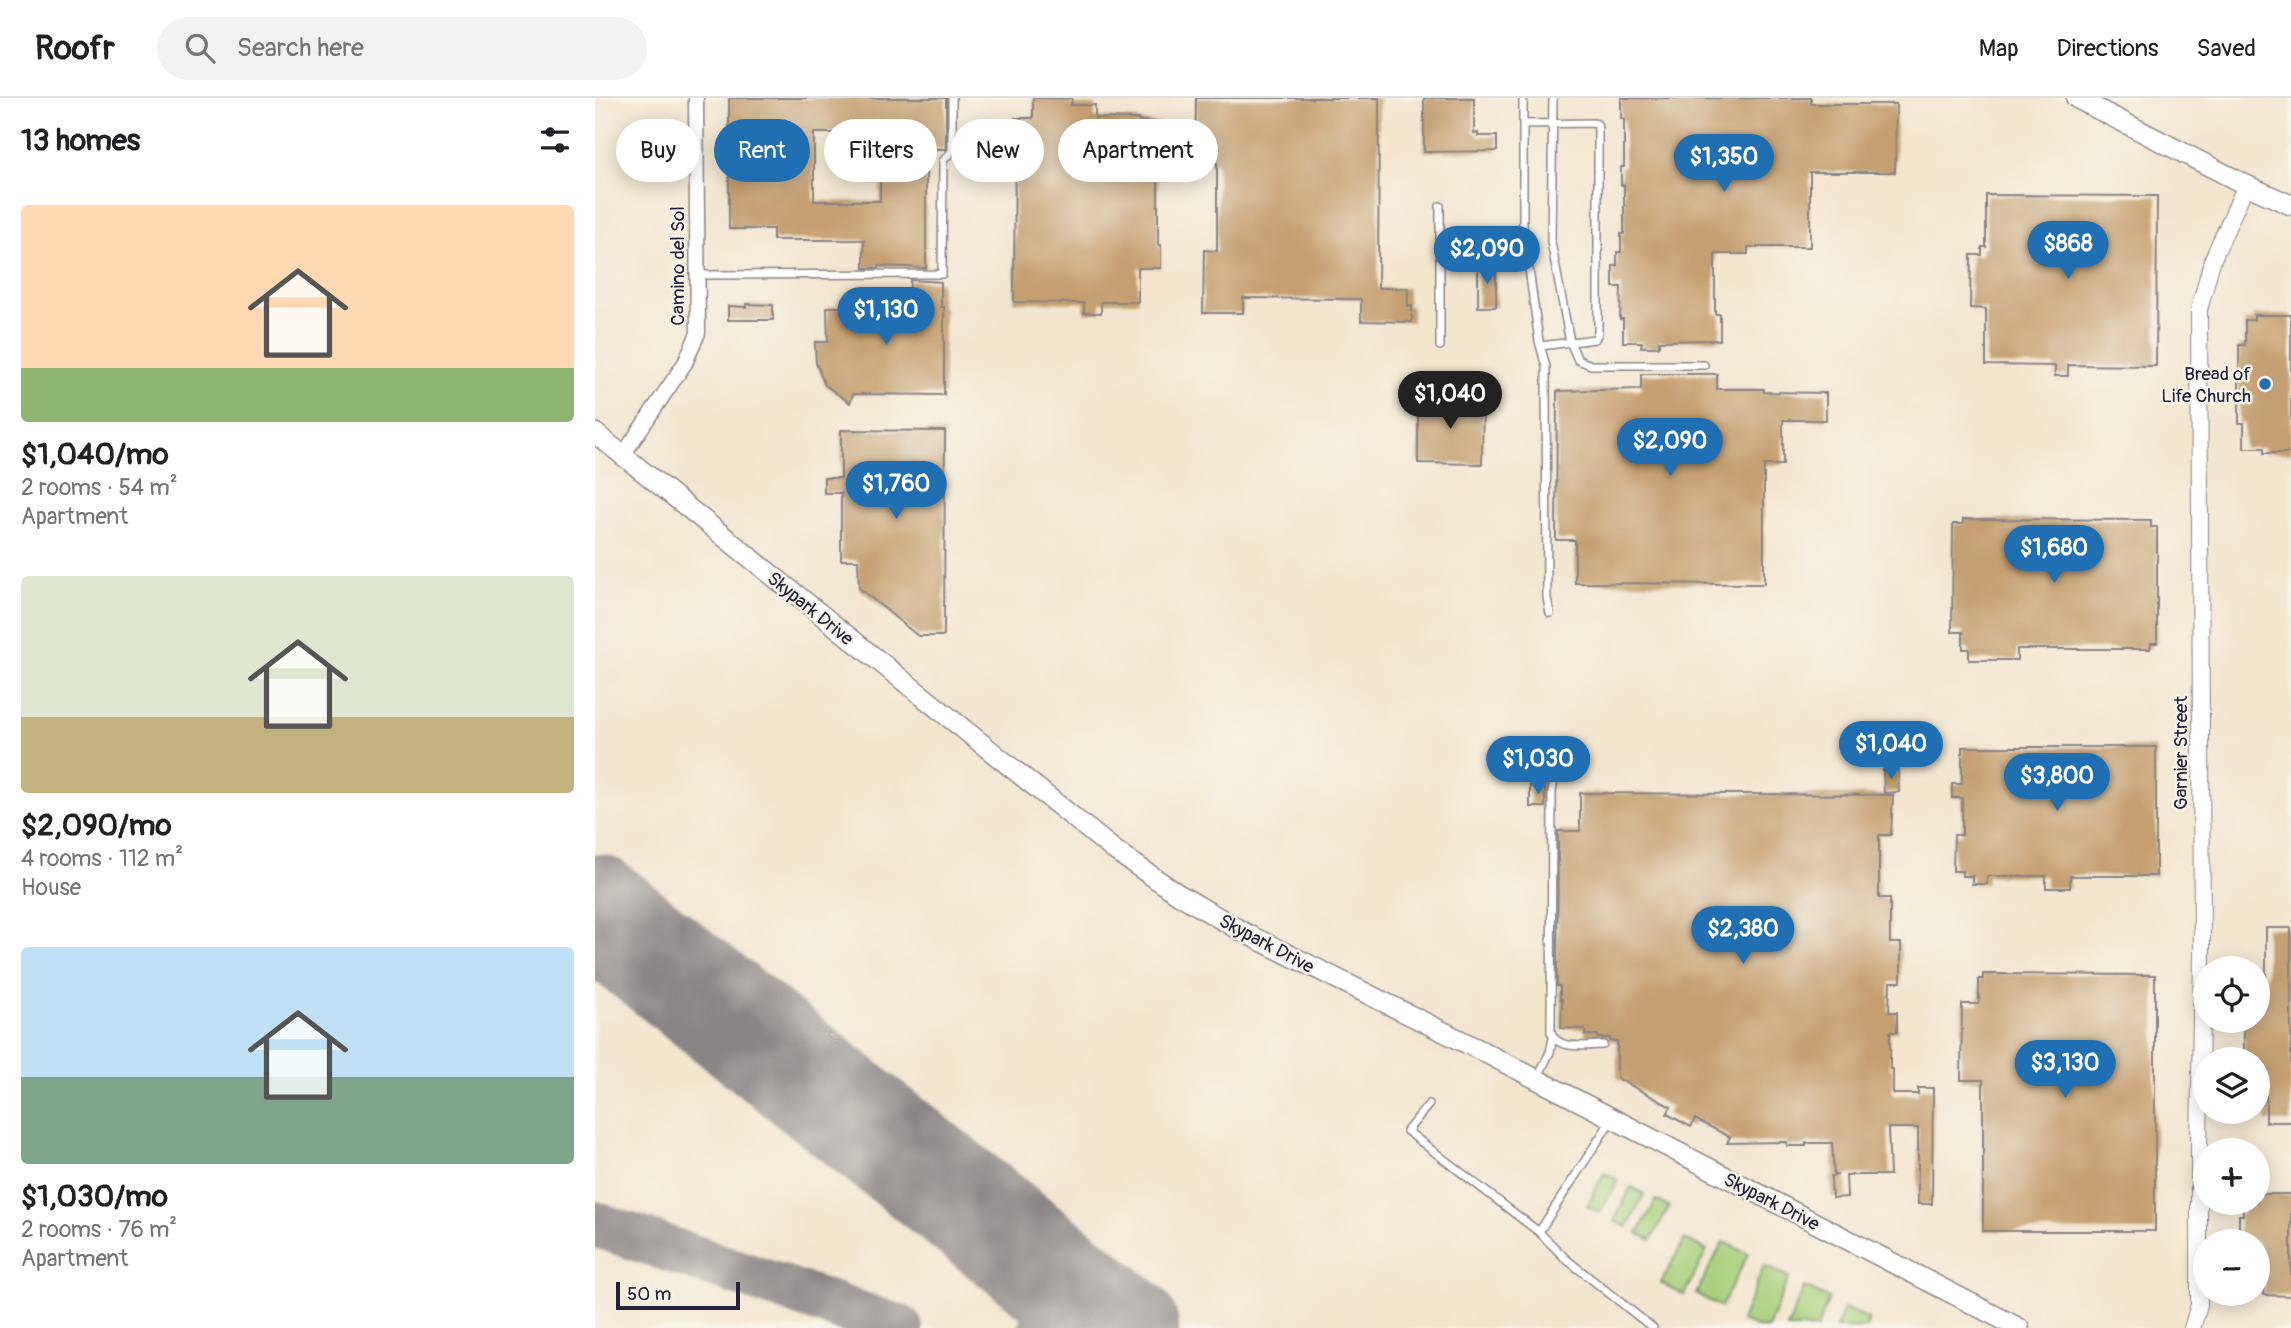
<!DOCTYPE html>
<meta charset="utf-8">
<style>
:root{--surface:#fff;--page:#f2f2f2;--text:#202124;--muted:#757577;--line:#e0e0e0;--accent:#1f6fb2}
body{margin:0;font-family:Pangolin,sans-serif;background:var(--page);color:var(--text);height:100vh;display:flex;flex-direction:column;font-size:26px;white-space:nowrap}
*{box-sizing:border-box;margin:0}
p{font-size:23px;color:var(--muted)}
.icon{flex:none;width:38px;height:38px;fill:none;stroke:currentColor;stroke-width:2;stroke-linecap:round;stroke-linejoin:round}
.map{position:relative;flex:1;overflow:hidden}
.panel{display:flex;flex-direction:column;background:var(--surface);width:595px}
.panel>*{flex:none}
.hud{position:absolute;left:21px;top:21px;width:665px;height:63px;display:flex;gap:14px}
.tools{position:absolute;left:1598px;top:858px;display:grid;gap:14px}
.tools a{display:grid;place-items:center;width:77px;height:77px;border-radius:50%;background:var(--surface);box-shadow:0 4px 18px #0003;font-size:35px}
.scale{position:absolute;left:21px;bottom:18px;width:124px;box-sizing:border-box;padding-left:7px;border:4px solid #22223b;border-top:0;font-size:19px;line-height:24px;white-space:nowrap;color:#22223b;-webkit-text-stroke:5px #f7f3e8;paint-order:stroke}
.price{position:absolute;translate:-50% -60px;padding:0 16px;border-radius:24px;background:var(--accent);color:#fff;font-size:23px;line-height:46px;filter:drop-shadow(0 2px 4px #0008)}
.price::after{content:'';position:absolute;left:50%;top:42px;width:21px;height:16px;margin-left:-10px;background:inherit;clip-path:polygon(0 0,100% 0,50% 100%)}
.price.current{background:#222;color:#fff}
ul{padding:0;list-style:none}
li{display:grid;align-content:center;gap:14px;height:371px;padding:0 21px}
li span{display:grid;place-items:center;height:217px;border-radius:7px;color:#555}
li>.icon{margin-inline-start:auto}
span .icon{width:126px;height:126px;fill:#fffc;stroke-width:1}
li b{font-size:30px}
h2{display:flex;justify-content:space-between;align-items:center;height:84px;padding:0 21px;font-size:30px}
.tag{padding:0 24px;border-radius:32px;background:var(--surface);box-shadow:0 4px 18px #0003;font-size:24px;line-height:63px}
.tag.current{background:var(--accent);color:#fff}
header{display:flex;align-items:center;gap:42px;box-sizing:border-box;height:98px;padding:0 35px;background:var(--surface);border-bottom:2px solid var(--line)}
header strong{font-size:33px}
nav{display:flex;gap:38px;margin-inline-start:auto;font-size:24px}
.search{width:490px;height:63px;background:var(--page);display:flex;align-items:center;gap:18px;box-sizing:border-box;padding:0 24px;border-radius:38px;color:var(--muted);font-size:26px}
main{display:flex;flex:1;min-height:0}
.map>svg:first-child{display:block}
.green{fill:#a8d07b;stroke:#65795b;stroke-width:2}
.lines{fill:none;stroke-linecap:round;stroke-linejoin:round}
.taxiway{stroke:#8a8485;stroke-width:46}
.runway{stroke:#8a8485;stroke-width:112}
.building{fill:#c49f71;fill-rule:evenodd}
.service-casing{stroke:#8a8485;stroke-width:10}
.minor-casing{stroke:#8a8485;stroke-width:17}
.tertiary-casing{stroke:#8a8485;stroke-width:18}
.secondary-casing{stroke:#8a8485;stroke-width:22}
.service{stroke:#fff;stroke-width:7}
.minor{stroke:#fff;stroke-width:14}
.tertiary{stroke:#fff;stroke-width:16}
.secondary{stroke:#fff;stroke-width:19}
.poi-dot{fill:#1f6fb2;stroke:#f7f3e8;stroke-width:2.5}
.labels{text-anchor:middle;stroke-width:5;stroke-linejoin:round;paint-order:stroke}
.street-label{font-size:19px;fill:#22223b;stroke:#f7f3e8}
.poi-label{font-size:19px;fill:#22223b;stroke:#f7f3e8;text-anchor:end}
</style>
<header>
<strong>Roofr</strong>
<div class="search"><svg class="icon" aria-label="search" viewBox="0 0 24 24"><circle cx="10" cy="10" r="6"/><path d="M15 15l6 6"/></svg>Search here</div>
<nav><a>Map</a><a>Directions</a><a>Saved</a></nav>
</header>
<main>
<section class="panel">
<h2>13 homes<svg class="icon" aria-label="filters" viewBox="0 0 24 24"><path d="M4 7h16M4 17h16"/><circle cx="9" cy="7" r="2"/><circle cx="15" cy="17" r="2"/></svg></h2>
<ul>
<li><span style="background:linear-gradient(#ffd9b3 75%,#8fb573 0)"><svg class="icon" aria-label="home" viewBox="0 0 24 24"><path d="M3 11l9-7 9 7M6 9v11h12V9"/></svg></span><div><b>$1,040/mo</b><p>2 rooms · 54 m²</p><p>Apartment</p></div></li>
<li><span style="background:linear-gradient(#dfe7d0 65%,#c2b280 0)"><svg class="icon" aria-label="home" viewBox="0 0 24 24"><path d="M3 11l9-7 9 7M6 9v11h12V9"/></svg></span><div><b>$2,090/mo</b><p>4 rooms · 112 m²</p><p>House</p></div></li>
<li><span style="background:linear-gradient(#bfe0f5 60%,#7fa58c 0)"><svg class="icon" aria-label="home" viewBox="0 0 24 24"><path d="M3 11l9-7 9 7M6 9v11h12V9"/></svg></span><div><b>$1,030/mo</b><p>2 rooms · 76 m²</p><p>Apartment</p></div></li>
</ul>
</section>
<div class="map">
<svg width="1696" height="1230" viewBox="0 0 1696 1230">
<rect width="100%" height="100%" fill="#f7f3e8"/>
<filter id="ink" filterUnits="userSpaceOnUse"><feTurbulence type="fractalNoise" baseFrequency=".0143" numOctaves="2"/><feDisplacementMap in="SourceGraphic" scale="14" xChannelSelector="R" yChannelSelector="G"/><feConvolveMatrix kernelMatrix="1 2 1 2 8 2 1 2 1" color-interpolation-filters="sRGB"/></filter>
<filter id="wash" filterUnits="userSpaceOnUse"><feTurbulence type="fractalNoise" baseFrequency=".00686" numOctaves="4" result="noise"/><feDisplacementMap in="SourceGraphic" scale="28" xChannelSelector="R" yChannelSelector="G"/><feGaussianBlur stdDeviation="1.57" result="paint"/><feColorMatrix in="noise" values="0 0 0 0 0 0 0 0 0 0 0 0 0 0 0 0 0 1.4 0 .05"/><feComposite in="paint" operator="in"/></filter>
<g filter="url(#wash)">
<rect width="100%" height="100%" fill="#f3e6cf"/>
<path class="green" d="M1009,1075L1023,1082L1005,1115L992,1108Z
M1036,1089L1049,1096L1032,1129L1019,1123Z
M1061,1102L1074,1109L1056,1142L1043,1135Z
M1090,1141L1112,1152L1089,1197L1066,1185Z
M1128,1144L1153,1156L1126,1209L1101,1196Z
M1169,1168L1194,1179L1173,1230H1164L1146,1223Z
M1209,1189L1234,1200L1222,1230H1192Z
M1249,1210L1274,1221L1271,1230H1241Z"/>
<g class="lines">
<path class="taxiway" d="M0,1126L305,1230
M442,1162C449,1188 455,1203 446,1230"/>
<path class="runway" d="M0,812L528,1230"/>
</g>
<g id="blocks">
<path class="building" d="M134,0H351V51H331V170L284,168V170H269V142H178V131H134ZM219,35H285V103H219Z
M438,0H477L476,7H500V20L543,21V23L567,25L565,60H568L567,79H563V147H566V170H543V204H506V215H489V205L419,204L420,20H438Z
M601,0H784L783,190H813V208H817V224L766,223V201L648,200V215H608L609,152L622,153V65H600Z
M829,0H879V35H883V38H902V53L829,54Z
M1026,0H1216V6H1301L1300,74H1215V149H1153V156H1120V216H1125V242L1064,243V249H1046L1047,244H1028V221H1025L1026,189H1018V168H1022V154H1026V136H1029V87H1026V69H1029V21H1026Z
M1391,97L1562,98L1561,268L1473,267V278H1460V268L1391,267V211L1375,210L1376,157H1387V149H1391Z
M883,166H901V209H883Z
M315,182L346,184V209H349V297L258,296L255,305L230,287L221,265L220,244H233L232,209H314Z
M151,206L178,207V222H133V208L151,209Z
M1659,217H1696V355H1669V350H1649V325H1644V247H1650V222H1659Z
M1046,276H1122V291H1169V294L1231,295V322H1188V367H1169V486L980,485V442H961L962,293L1046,291Z
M823,301H888L887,366L823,365Z
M246,332L350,333L349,538H323L264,490L263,462H246V395H229V380H246Z
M1368,421L1556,422V429H1562V545H1556L1555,551H1422V562H1374V551H1368V534H1357L1358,426H1368Z
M1367,649H1561V778H1475V790H1451V778H1392V786H1377V778H1367V773H1358L1359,737H1367V700H1357V686H1367Z
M1303,671L1304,694L1289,695L1288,672Z
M935,687H950V709H935Z
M985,695L1298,697L1296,737H1284V800H1295V845H1306V884H1295L1294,914H1302V934H1295V971H1298V996H1323V990H1338L1337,1106H1323V1030H1293L1295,1077H1251L1252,1099L1237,1100L1236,1078L1243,1077H1239L1237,1045H1211V1048H1192V1044L1132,1045L1135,1039L1100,1021L1096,1029L1072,1016L1076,1009L1022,980V943H1015V940H1003V937H990V931L966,930L967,901H965V888H962L963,733H985Z
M1671,830H1696V1024H1671V977H1662V961H1649V922H1662V897H1671Z
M1388,876L1560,877V1133H1388V982H1366L1367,906H1384V881H1388Z
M1662,1096H1696V1198L1669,1197V1185H1662V1143H1648V1139H1644V1117H1648V1104H1662Z"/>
</g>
</g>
<g filter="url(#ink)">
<use href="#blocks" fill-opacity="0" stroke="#8a8485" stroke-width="2"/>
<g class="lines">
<defs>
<path id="service" d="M928,0V128L944,243L951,269L952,500L955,515
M958,0L956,144L975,244L983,262L996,267H1109
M928,26L999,25L1002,26L1003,30V235L1000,241L946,248
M102,177L347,176L348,63L357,53V0
M845,248V108
M963,659L957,694L956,934C962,953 992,947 1008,947
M943,979L955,954L958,940
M834,1006L812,1033L944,1134
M1017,1021L944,1134L971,1161L1058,1230"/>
<path id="minor" d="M28,357L90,265L103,235L101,0"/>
<path id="tertiary" d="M1597,1230L1604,1207V1050L1607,853L1604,212L1617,163L1651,87"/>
<path id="secondary" d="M1481,0L1651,87L1696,107
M0,335L519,752L583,796L648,834L879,949L1424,1230"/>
</defs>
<use href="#service" class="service-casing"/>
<use href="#minor" class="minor-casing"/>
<use href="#tertiary" class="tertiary-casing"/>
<use href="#secondary" class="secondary-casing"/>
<use href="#service" class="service"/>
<use href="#minor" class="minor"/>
<use href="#tertiary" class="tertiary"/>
<use href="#secondary" class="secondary"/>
</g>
</g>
<circle class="poi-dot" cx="1670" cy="286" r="7"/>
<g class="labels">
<g class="street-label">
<text transform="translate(82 168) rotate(-90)" y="7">Camino del Sol</text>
<text transform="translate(216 510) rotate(39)" y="7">Skypark Drive</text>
<text transform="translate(1585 655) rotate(-90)" y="7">Garnier Street</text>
<text transform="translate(672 845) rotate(28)" y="7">Skypark Drive</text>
<text transform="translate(1177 1103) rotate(27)" y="7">Skypark Drive</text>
</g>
<g class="poi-label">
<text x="1656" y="282">Bread of<tspan x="1656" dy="22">Life Church</tspan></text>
</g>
</g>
</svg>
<div class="tools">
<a><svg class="icon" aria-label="locate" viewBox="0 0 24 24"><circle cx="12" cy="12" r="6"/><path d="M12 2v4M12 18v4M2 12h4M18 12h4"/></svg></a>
<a><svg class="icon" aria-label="layers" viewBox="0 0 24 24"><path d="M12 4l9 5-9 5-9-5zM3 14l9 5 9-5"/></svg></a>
<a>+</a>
<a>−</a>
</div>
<div class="scale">50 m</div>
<b class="price" style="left:1129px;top:96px">$1,350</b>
<b class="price" style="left:1473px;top:183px">$868</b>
<b class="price" style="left:892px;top:188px">$2,090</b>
<b class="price" style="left:291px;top:249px">$1,130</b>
<b class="price current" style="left:855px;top:333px">$1,040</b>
<b class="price" style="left:1075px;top:380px">$2,090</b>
<b class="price" style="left:301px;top:423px">$1,760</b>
<b class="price" style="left:1459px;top:487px">$1,680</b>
<b class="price" style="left:1296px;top:683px">$1,040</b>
<b class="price" style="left:943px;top:698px">$1,030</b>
<b class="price" style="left:1462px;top:715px">$3,800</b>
<b class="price" style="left:1148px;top:868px">$2,380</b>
<b class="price" style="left:1470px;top:1002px">$3,130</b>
<div class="hud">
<a class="tag">Buy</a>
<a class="tag current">Rent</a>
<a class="tag">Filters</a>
<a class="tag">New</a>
<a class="tag">Apartment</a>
</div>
</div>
</main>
